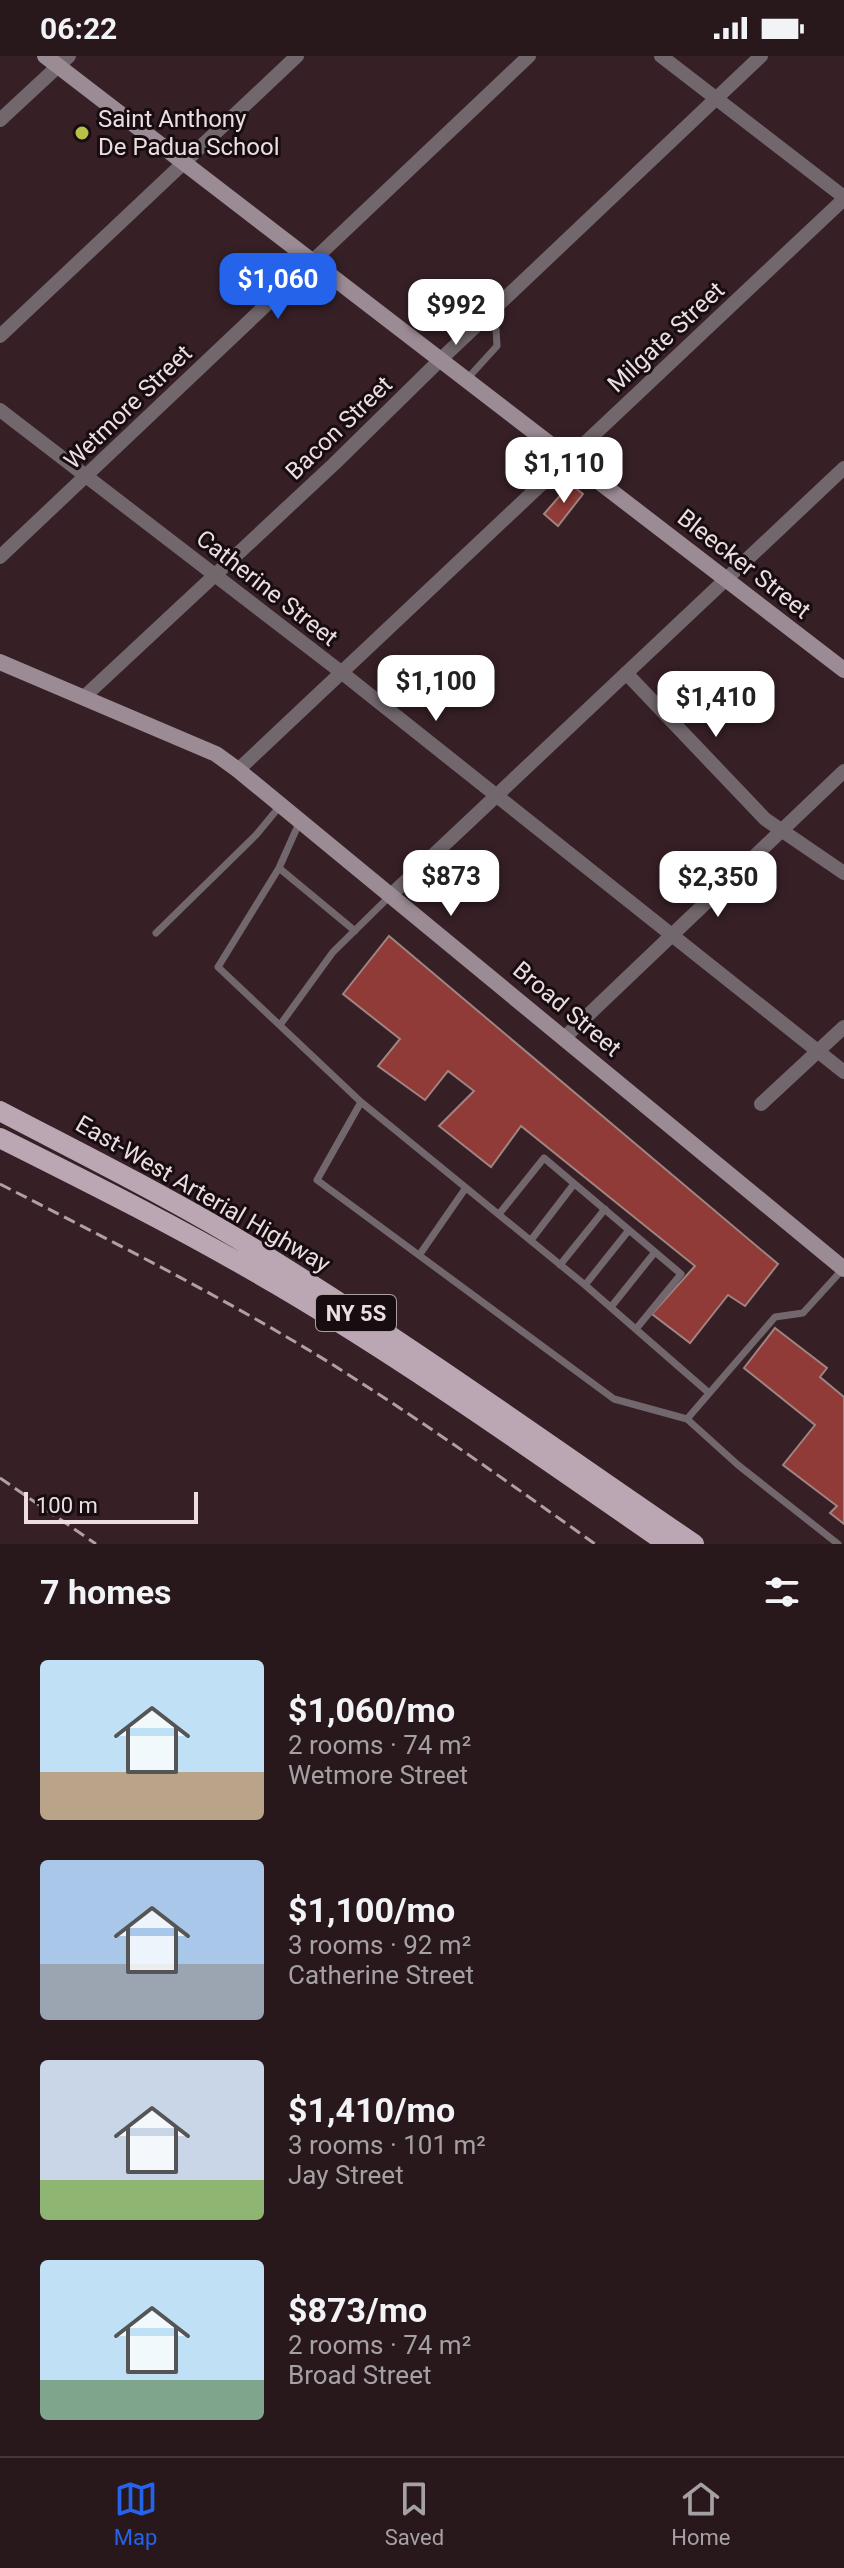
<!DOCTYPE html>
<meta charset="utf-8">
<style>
:root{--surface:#28181c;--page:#302125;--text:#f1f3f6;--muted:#a5a0a3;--line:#44373b;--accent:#2563eb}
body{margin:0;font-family:Roboto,sans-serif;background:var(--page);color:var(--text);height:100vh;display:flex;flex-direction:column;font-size:30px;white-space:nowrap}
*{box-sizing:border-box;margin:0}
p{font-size:26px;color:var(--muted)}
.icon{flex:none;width:44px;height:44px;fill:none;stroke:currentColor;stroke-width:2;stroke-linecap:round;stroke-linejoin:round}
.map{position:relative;height:1488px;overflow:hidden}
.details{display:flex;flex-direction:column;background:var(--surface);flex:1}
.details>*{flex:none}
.scale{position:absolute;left:24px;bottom:20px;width:174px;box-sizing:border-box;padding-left:8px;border:4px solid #ecdde0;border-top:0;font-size:22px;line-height:28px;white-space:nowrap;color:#ecdde0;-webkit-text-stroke:6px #170d10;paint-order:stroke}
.price{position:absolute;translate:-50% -68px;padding:0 18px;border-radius:16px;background:#fff;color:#222;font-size:26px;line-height:52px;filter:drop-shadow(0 2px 4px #0008)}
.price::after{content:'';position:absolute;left:50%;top:48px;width:24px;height:18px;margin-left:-12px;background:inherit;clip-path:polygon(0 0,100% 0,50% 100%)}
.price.selected{background:var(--accent);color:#fff}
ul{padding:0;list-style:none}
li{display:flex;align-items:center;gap:24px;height:200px;padding:0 40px}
li span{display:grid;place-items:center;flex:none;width:224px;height:160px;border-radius:8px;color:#555}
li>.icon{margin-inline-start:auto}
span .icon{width:96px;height:96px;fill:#fffc;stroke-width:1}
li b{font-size:34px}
h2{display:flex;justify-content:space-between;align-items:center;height:96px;padding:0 40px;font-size:34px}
.status{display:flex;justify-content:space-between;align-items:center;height:56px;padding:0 40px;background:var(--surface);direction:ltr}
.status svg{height:22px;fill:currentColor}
.tabs{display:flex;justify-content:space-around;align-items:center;height:112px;border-top:2px solid var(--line);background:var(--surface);font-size:22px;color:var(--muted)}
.tabs a{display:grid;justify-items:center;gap:4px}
.tabs .selected{color:var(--accent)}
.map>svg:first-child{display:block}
.building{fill:#903b37;stroke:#9f8481;stroke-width:2}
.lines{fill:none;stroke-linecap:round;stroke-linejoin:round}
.lane{stroke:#71676d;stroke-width:7}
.street{stroke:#71676d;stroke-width:14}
.secondary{stroke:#9b8b95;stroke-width:16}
.primary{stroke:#bba7b3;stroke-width:20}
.rail{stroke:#b09fa3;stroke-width:3;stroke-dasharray:12 6;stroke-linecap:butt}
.poi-dot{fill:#b8c147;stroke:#170d10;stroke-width:3}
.labels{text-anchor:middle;stroke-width:6;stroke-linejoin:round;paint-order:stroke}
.shield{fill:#170d10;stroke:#ac9fa2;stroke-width:2}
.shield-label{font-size:22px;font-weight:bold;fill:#ecdde0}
.poi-label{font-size:24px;fill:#ecdde0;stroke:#170d10;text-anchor:start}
.street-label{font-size:24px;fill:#ecdde0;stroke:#170d10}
</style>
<div class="status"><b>06:22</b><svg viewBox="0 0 49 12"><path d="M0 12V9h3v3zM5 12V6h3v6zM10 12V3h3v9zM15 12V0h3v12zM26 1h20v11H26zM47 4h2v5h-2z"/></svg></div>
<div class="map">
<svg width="844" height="1488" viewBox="0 0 844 1488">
<rect width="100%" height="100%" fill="#362026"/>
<path class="building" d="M570,428L583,438L558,470L544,458Z
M389,880L778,1208L745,1250L728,1239L690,1287L652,1258L695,1210L521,1070L491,1111L439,1070L474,1035L448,1015L425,1044L378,1010L400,983L343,938Z
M775,1272L827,1312L820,1321L844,1341V1468L830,1457L837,1450L783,1409L815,1369L744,1312Z"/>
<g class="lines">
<path class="lane" d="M467,323L497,290L496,273L484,262
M300,765L279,812L355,875
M279,812L218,911L361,1046L585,1229L709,1337
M156,877L256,779L280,750
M280,969L333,896L390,840
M361,1046L317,1124L614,1343L687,1363L775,1261L803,1257L842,1214
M499,1158L544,1102L655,1196L611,1251
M531,1184L574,1128
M420,1198L465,1133
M560,1209L605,1153
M585,1229L629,1174
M636,1273L681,1218L655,1196
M687,1363L738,1409L838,1488"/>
<path class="street" d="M661,0L844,141
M0,64L69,0
M0,280L297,0
M0,354L341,616L844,1016
M0,501L529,0
M626,617L765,763L844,817
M84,641L334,408L440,304L761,0
M238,714L844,143
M392,838L844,412
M564,982L844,715
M761,1048L844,971"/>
<path class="secondary" d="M45,0L844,614
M0,606L216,698L238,714L844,1213"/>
<path class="primary" d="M0,1055C88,1101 177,1145 261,1197C409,1288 550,1390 694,1488
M0,1082C94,1129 188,1176 279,1230C413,1309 540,1400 668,1488"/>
<path class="rail" d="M0,1128C111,1185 223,1241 330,1307C421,1364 508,1426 595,1488
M0,1422L96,1488"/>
</g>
<circle class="poi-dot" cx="82" cy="77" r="8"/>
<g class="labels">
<rect class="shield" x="316" y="1239" width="80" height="36" rx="6"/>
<g class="shield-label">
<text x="356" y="1265">NY 5S</text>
</g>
<g class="poi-label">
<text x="98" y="71">Saint Anthony<tspan x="98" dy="28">De Padua School</tspan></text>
</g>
<g class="street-label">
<text transform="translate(666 281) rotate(-43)" y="8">Milgate Street</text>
<text transform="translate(128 351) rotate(-44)" y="8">Wetmore Street</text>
<text transform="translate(339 372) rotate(-44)" y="8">Bacon Street</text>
<text transform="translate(744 508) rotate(38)" y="8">Bleecker Street</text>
<text transform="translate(267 532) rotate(38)" y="8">Catherine Street</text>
<text transform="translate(567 953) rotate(40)" y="8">Broad Street</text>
<text transform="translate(203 1138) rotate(30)" y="8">East-West Arterial Highway</text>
</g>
</g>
</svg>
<div class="scale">100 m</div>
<b class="price selected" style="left:278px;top:265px">$1,060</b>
<b class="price" style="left:456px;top:291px">$992</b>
<b class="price" style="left:564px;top:449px">$1,110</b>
<b class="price" style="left:436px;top:667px">$1,100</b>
<b class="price" style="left:716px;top:683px">$1,410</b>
<b class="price" style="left:451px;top:862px">$873</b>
<b class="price" style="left:718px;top:863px">$2,350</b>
</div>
<section class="details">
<h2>7 homes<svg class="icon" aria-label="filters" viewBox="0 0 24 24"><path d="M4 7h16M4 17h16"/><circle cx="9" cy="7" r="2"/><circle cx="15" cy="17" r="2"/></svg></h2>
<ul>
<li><span style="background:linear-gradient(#bfe0f5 70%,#b9a48a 0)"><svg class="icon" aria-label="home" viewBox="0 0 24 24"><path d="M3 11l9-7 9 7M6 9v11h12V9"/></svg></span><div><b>$1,060/mo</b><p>2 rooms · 74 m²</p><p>Wetmore Street</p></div></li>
<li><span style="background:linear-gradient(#a9c7e8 65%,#9aa5b1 0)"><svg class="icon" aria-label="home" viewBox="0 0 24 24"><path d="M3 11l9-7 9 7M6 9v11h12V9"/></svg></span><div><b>$1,100/mo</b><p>3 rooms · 92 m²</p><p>Catherine Street</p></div></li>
<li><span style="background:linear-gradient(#c9d6e8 75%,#8fb573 0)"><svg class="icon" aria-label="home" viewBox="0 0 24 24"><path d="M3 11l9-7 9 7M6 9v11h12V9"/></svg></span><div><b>$1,410/mo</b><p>3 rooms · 101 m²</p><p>Jay Street</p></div></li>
<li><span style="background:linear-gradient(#bfe0f5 75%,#7fa58c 0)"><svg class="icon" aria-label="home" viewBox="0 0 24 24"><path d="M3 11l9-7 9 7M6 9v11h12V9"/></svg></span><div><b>$873/mo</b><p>2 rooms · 74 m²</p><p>Broad Street</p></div></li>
</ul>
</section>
<nav class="tabs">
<a class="selected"><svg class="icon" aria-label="map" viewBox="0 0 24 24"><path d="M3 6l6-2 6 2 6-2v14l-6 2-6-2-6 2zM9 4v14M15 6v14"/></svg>Map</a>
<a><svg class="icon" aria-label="saved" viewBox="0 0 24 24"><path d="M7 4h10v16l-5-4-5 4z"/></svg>Saved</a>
<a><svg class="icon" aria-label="home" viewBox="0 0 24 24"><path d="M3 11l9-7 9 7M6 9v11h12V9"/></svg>Home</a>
</nav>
